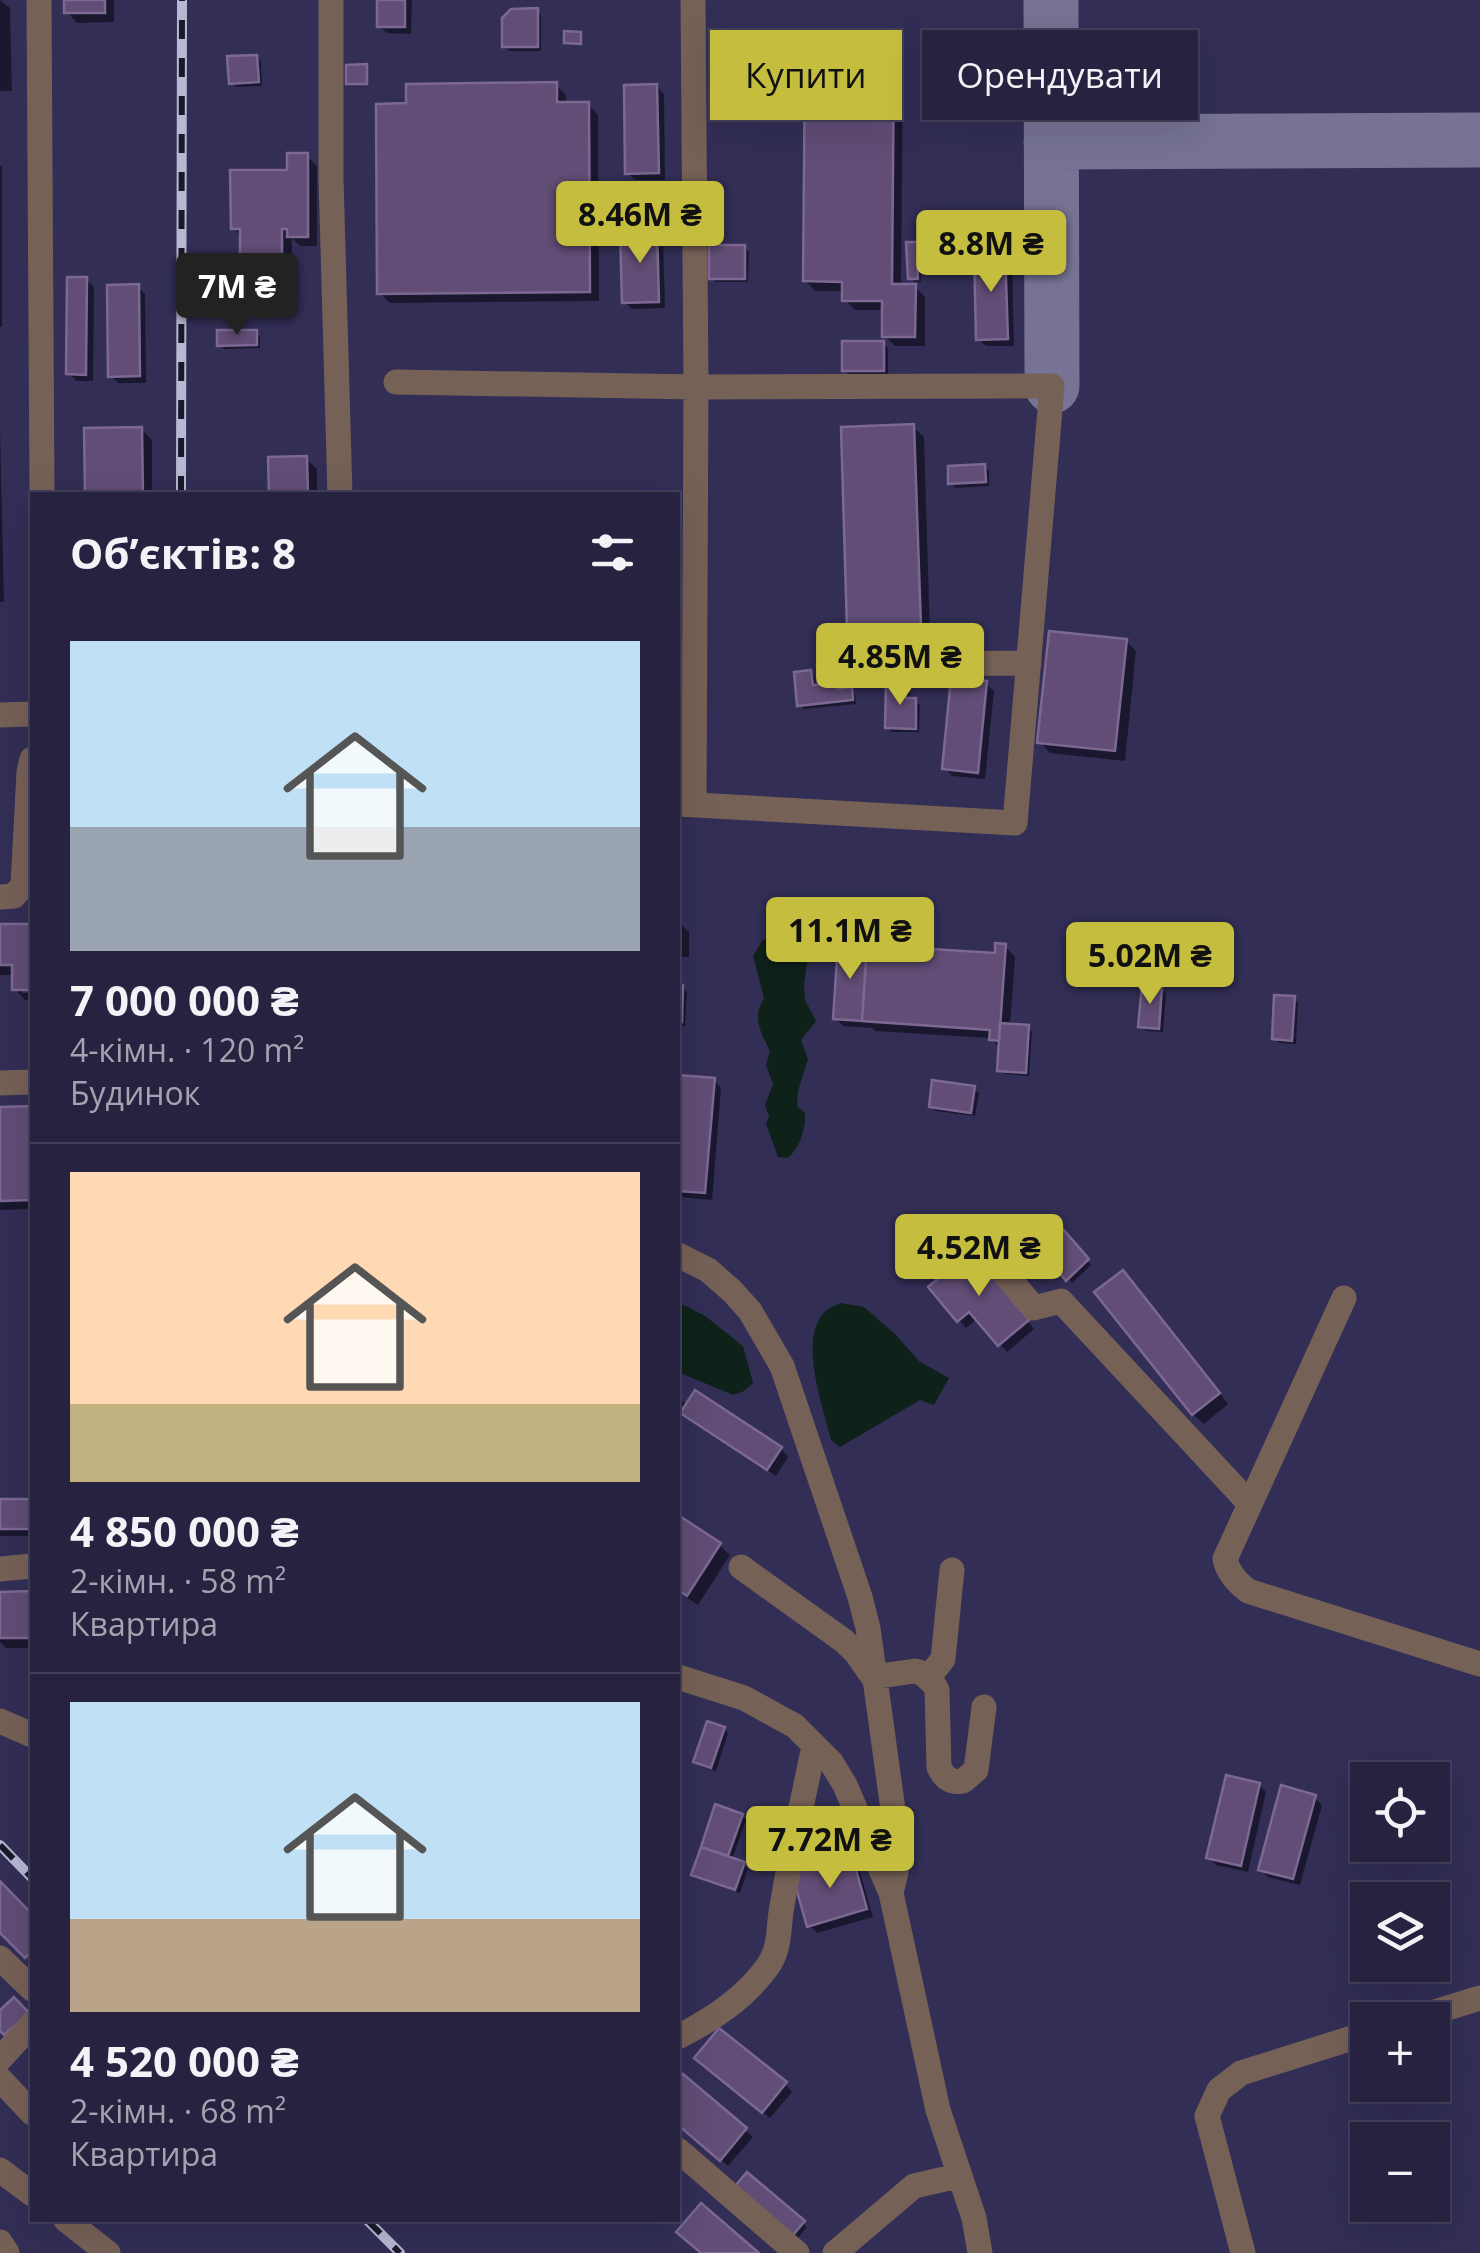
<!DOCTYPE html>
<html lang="uk">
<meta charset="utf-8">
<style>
:root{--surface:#262240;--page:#322f4b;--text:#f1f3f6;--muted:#a4a4b1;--line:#423f59;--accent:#c4bd3e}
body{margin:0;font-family:"Open Sans",sans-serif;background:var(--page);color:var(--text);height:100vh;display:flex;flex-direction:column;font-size:38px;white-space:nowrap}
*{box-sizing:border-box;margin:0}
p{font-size:32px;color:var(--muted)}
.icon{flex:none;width:55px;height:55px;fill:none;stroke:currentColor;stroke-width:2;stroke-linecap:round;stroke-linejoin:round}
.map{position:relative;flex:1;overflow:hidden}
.drawer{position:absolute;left:30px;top:492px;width:650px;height:1730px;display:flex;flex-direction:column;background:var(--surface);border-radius:0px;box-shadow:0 10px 40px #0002,0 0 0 2px var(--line)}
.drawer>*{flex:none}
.top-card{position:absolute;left:710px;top:30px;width:620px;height:90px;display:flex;gap:20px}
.buttons{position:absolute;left:1350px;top:1762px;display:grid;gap:20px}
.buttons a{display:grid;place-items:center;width:100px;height:100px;border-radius:0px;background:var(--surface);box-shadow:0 10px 40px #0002,0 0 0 2px var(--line);font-size:50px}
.price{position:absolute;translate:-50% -85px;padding:0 22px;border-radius:10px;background:var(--accent);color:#111;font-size:32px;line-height:65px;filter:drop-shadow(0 2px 5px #0008)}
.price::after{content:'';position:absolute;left:50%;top:60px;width:30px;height:22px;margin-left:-15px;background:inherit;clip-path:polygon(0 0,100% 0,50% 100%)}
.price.current{background:#222;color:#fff}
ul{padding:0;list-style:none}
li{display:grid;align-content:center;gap:20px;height:530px;padding:0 40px}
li+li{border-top:2px solid var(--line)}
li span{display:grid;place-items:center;height:310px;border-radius:0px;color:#555}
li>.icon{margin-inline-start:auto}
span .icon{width:180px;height:180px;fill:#fffc;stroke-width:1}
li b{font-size:42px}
h2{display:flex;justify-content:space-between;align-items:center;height:120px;padding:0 40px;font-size:42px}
.chip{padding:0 35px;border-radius:0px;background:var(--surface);box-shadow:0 10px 40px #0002,0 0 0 2px var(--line);font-size:35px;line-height:90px}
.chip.current{background:var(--accent);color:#111}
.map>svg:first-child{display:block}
.water{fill:#0e221a}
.shadow{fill:#0007}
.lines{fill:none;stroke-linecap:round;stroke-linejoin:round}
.taxiway{stroke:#767394;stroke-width:55}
.building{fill:#614d76;stroke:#7c6893;stroke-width:2.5}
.minor{stroke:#766157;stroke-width:25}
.rail-casing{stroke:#b9b8d3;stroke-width:10}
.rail{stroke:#1a192b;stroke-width:6;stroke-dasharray:19;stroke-linecap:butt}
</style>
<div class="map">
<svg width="1480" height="2253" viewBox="0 0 1480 2253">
<rect width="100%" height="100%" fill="#322e56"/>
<path class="water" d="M801,902L814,914L804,984L805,1000L816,1021L801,1040L808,1059L798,1091L797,1106L805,1113C806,1128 800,1148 788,1158L778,1157L766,1124L769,1116L765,1105L773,1084L766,1065L770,1051C760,1031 752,1018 764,998L753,956L762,941L782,931L783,910Z
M678,1302L705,1316L743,1346L753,1383L744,1391L733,1395L678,1372Z
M840,1303L864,1307L895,1334L919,1361L949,1378L934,1405L920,1400L840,1447L831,1440C823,1407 797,1336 826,1311C830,1307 835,1306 840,1303Z"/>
<path class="shadow" d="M0,0L10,8L12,91H0Z
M67,0H114V22L77,23L67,12Z
M380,0H412L411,34L387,33L379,26Z
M537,11L541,15V51H509L505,46Z
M256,57L261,62L262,86L236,87L231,82Z
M893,59L903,69L901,286H915L925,297V346H895L885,336V310H855L845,300V291H815L805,280Z
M556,85L566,95V104H588L598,115L599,301L390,303L380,293L409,106Z
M656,86L664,94L665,180H635L627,173Z
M307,156L317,166V246H300L292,238L291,314H253L243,303V238L233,228Z
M0,165L2,167V327H0Z
M656,231L663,238L665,308L632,309L625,302Z
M931,244L935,249L936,264L921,265V282H915L910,278L909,245Z
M744,247L749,252L748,282H716L711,278Z
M1004,253L1012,260L1014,346H986L978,339Z
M86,280L94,287L93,381H76L69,373Z
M138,287L145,294L146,383H118L111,376Z
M256,332L260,337V348L224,349L220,345Z
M883,344L888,348V374H849L845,370Z
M913,427L924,437L930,637L860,639L850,629Z
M0,428L4,602H0Z
M141,429L152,440V495H87Z
M306,459L317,469V495H271Z
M984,467L989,471V486L955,488L951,483Z
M1126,641L1136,651L1125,761L1050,753L1040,742Z
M810,672L815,677L816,687L835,685L841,691L851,690L855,694L856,704L804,709L800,704Z
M986,684L994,691L985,779L952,776L945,768Z
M905,686L909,691V700L915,701L920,705L919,732H892L887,727Z
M678,925H682L689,932V957H678Z
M0,927H32V988H22V993H32V1000H25L15,989V975H0Z
M1005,946L1015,957L1010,1026L1028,1028L1032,1032L1029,1076L1004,1074L1000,1070L1001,1049L990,1038L875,1031L872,1028L843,1026L835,1018L997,956Z
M678,987L682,988L687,992L685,1026H678Z
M1161,989L1166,994L1163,1032L1146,1031L1141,1026Z
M1294,998L1298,1003L1296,1044L1279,1043L1274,1038Z
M678,1077L714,1080L721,1088L712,1200L678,1197Z
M974,1089L979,1093L975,1116L936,1111L931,1106Z
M32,1108V1209L0,1210V1109Z
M1056,1224L1091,1265L1072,1283L1038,1240Z
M978,1261L1034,1329L1007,1352L978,1318L966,1328L959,1320Z
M1133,1283L1228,1404L1204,1424L1193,1414Z
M696,1394L781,1449L788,1457L776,1476L684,1414L678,1424V1396L687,1406Z
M0,1501L32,1503V1536H0Z
M678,1518L719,1545L730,1555L698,1605L678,1592Z
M0,1594H32V1648H6L0,1642Z
M724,1729L728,1733L716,1771L700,1766L696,1762Z
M1259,1785L1266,1792L1248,1872L1216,1865L1209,1857Z
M1314,1797L1322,1805L1300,1885L1268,1877L1261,1870Z
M717,1807L742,1816L746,1820L732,1860L744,1864L748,1869L740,1893L698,1878L694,1874Z
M1368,1845H1401L1400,1859L1363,1855L1358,1850Z
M851,1858L858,1866L873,1917L817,1933L809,1925Z
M705,2065L785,2084L792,2092L770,2118Z
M683,2077L753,2137L728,2166L678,2123V2084Z
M747,2175L807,2227L798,2238L738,2186Z"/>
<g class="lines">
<path class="taxiway" d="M1051,0L1052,386
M1051,142L1480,140"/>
</g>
<path class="building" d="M64,0H105V13H64Z
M377,0H405V27H377Z
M538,8V47H502V18L511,9Z
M564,31L581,32V44L564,43Z
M257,55L259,82L229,84L227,56Z
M805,56H894L892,284H916L915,337H882V301H842V282L803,281Z
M367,64V84H346V65Z
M557,82V102H589L590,292L377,294L376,104L406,103V84Z
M657,84L659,173L625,174L624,85Z
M287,153H308V237H287V229H282V304H240V229H231L230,170H287Z
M657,228L659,302L622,303L620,229Z
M906,242H932V261H917L918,279H908Z
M709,245H745V279H709Z
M1005,250L1008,339L976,340L974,251Z
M67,277H87L86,375L66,374Z
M139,284L140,376L108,377L107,285Z
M217,330H257V345L217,346Z
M842,341H884V371H842Z
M914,424L921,627L847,630L841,427Z
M142,427L143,495H85L84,428Z
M307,456L308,495H269L268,457Z
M985,464L986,482L948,484V466Z
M1049,631L1127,639L1115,751L1037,743Z
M811,670L813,685L836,682L837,689L852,687L853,700L797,706L794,672Z
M951,678L987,681L978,773L942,769Z
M886,684H906V698H916V729L885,728Z
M0,924H32V990H12V965H0Z
M838,943L867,945L862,1021L833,1019Z
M995,943L1006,944L999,1041L989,1040L990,1030L862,1021L867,945L995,953Z
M678,985H683L682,1022H678Z
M1142,985L1162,987L1159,1029L1138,1027Z
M1274,995L1295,996L1292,1041L1272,1039Z
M1000,1023L1029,1025L1026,1073L997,1071Z
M678,1075L715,1078L705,1193L678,1191Z
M932,1080L975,1086L971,1113L929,1107Z
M32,1106V1200L0,1201V1107Z
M1056,1221L1089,1259L1066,1281L1034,1240Z
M971,1251L1029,1320L998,1346L969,1312L957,1322L928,1287Z
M1123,1270L1220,1393L1192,1415L1094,1292Z
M695,1390L782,1447L767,1470L680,1413Z
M0,1499H32V1529H0Z
M678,1515L721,1543L687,1596L678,1590Z
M32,1591V1638H0V1592Z
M707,1721L725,1727L711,1768L693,1762Z
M1226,1775L1260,1783L1241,1866L1206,1858Z
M1281,1785L1316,1795L1293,1879L1258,1870Z
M715,1804L743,1814L728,1856L701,1847Z
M1358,1833L1368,1835V1845H1397L1396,1856L1356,1851Z
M848,1834L853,1850L840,1853L836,1838Z
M701,1847L745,1862L735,1890L691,1875Z
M852,1855L867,1909L807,1927L792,1873Z
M0,1881L32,1914V1951L25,1958L0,1933Z
M14,1997L29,2013L4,2035L0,2031V2010Z
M719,2028L787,2082L762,2113L694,2058Z
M683,2074L747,2128L720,2161L678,2125V2080Z
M747,2172L805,2221L793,2235L735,2186Z
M701,2203L759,2253H701L676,2232Z"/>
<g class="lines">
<path class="minor" d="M39,0L42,495
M331,0V178L340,495
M396,382L696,387L694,805
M828,665L1029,663
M0,715L32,714
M678,804L1015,823L1052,386L696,387L693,0
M0,897L14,896L23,885L29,772L32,759
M0,1083L32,1082
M986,1251L1034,1308L1061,1301L1250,1504
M678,1255L708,1270L732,1291L750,1311L782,1366L860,1597L868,1628L898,1846L896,1872L891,1893
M1344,1298L1225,1559C1228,1573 1237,1582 1248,1591L1480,1664
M741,1567L844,1641L857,1654L873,1677L915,1671L922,1673L933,1683L937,1690L939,1767C944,1778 951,1783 963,1781L976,1770L984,1707
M0,1569L32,1566
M678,1677L744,1698L795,1726L831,1762L845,1785L891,1893L938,2110L974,2218L980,2253
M929,1677L943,1659L952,1570
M0,1721L32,1735
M0,1958L32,1989
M1409,2020L1480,1998
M678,2037C713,2019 745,1998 768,1966C781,1948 778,1926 782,1906C791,1852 803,1799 814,1746
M0,2059L32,2024
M0,2079L32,2113
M678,2150L797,2253
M0,2170L32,2194
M66,2220L108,2253
M0,2242L7,2253
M835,2253L914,2186L958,2176
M1243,2253L1207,2116L1219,2090L1241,2073L1368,2033"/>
<defs>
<path id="rail" d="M181,495L182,0
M0,1845L32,1878
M367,2220L400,2253"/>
</defs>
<use href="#rail" class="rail-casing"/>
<use href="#rail" class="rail"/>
</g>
</svg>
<div class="buttons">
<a><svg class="icon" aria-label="locate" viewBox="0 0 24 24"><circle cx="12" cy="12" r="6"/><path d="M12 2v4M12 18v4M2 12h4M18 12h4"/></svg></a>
<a><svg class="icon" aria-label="layers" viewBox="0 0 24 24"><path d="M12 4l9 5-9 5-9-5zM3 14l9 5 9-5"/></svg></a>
<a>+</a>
<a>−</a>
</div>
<b class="price" style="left:640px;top:266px">8.46M ₴</b>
<b class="price" style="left:991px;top:295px">8.8M ₴</b>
<b class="price current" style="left:237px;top:338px">7M ₴</b>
<b class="price" style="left:900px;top:708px">4.85M ₴</b>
<b class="price" style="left:850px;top:982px">11.1M ₴</b>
<b class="price" style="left:1150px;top:1007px">5.02M ₴</b>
<b class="price" style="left:979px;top:1299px">4.52M ₴</b>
<b class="price" style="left:830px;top:1891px">7.72M ₴</b>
<div class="top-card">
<a class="chip current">Купити</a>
<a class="chip">Орендувати</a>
</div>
<section class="drawer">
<h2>Об’єктів: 8<svg class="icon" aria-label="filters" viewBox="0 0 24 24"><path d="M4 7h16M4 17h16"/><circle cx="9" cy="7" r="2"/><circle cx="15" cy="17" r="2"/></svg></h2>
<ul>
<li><span style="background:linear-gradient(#bfe0f5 60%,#9aa5b1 0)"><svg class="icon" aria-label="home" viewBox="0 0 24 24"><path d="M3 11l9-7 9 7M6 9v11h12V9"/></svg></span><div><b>7 000 000 ₴</b><p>4-кімн. · 120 m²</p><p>Будинок</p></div></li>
<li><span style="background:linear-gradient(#ffd9b3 75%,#c2b280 0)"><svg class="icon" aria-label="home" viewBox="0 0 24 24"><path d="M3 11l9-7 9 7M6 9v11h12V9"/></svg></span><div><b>4 850 000 ₴</b><p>2-кімн. · 58 m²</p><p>Квартира</p></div></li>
<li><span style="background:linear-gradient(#bfe0f5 70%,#b9a48a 0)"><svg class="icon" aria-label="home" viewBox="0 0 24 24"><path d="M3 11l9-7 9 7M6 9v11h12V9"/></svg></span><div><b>4 520 000 ₴</b><p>2-кімн. · 68 m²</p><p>Квартира</p></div></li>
</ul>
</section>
</div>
